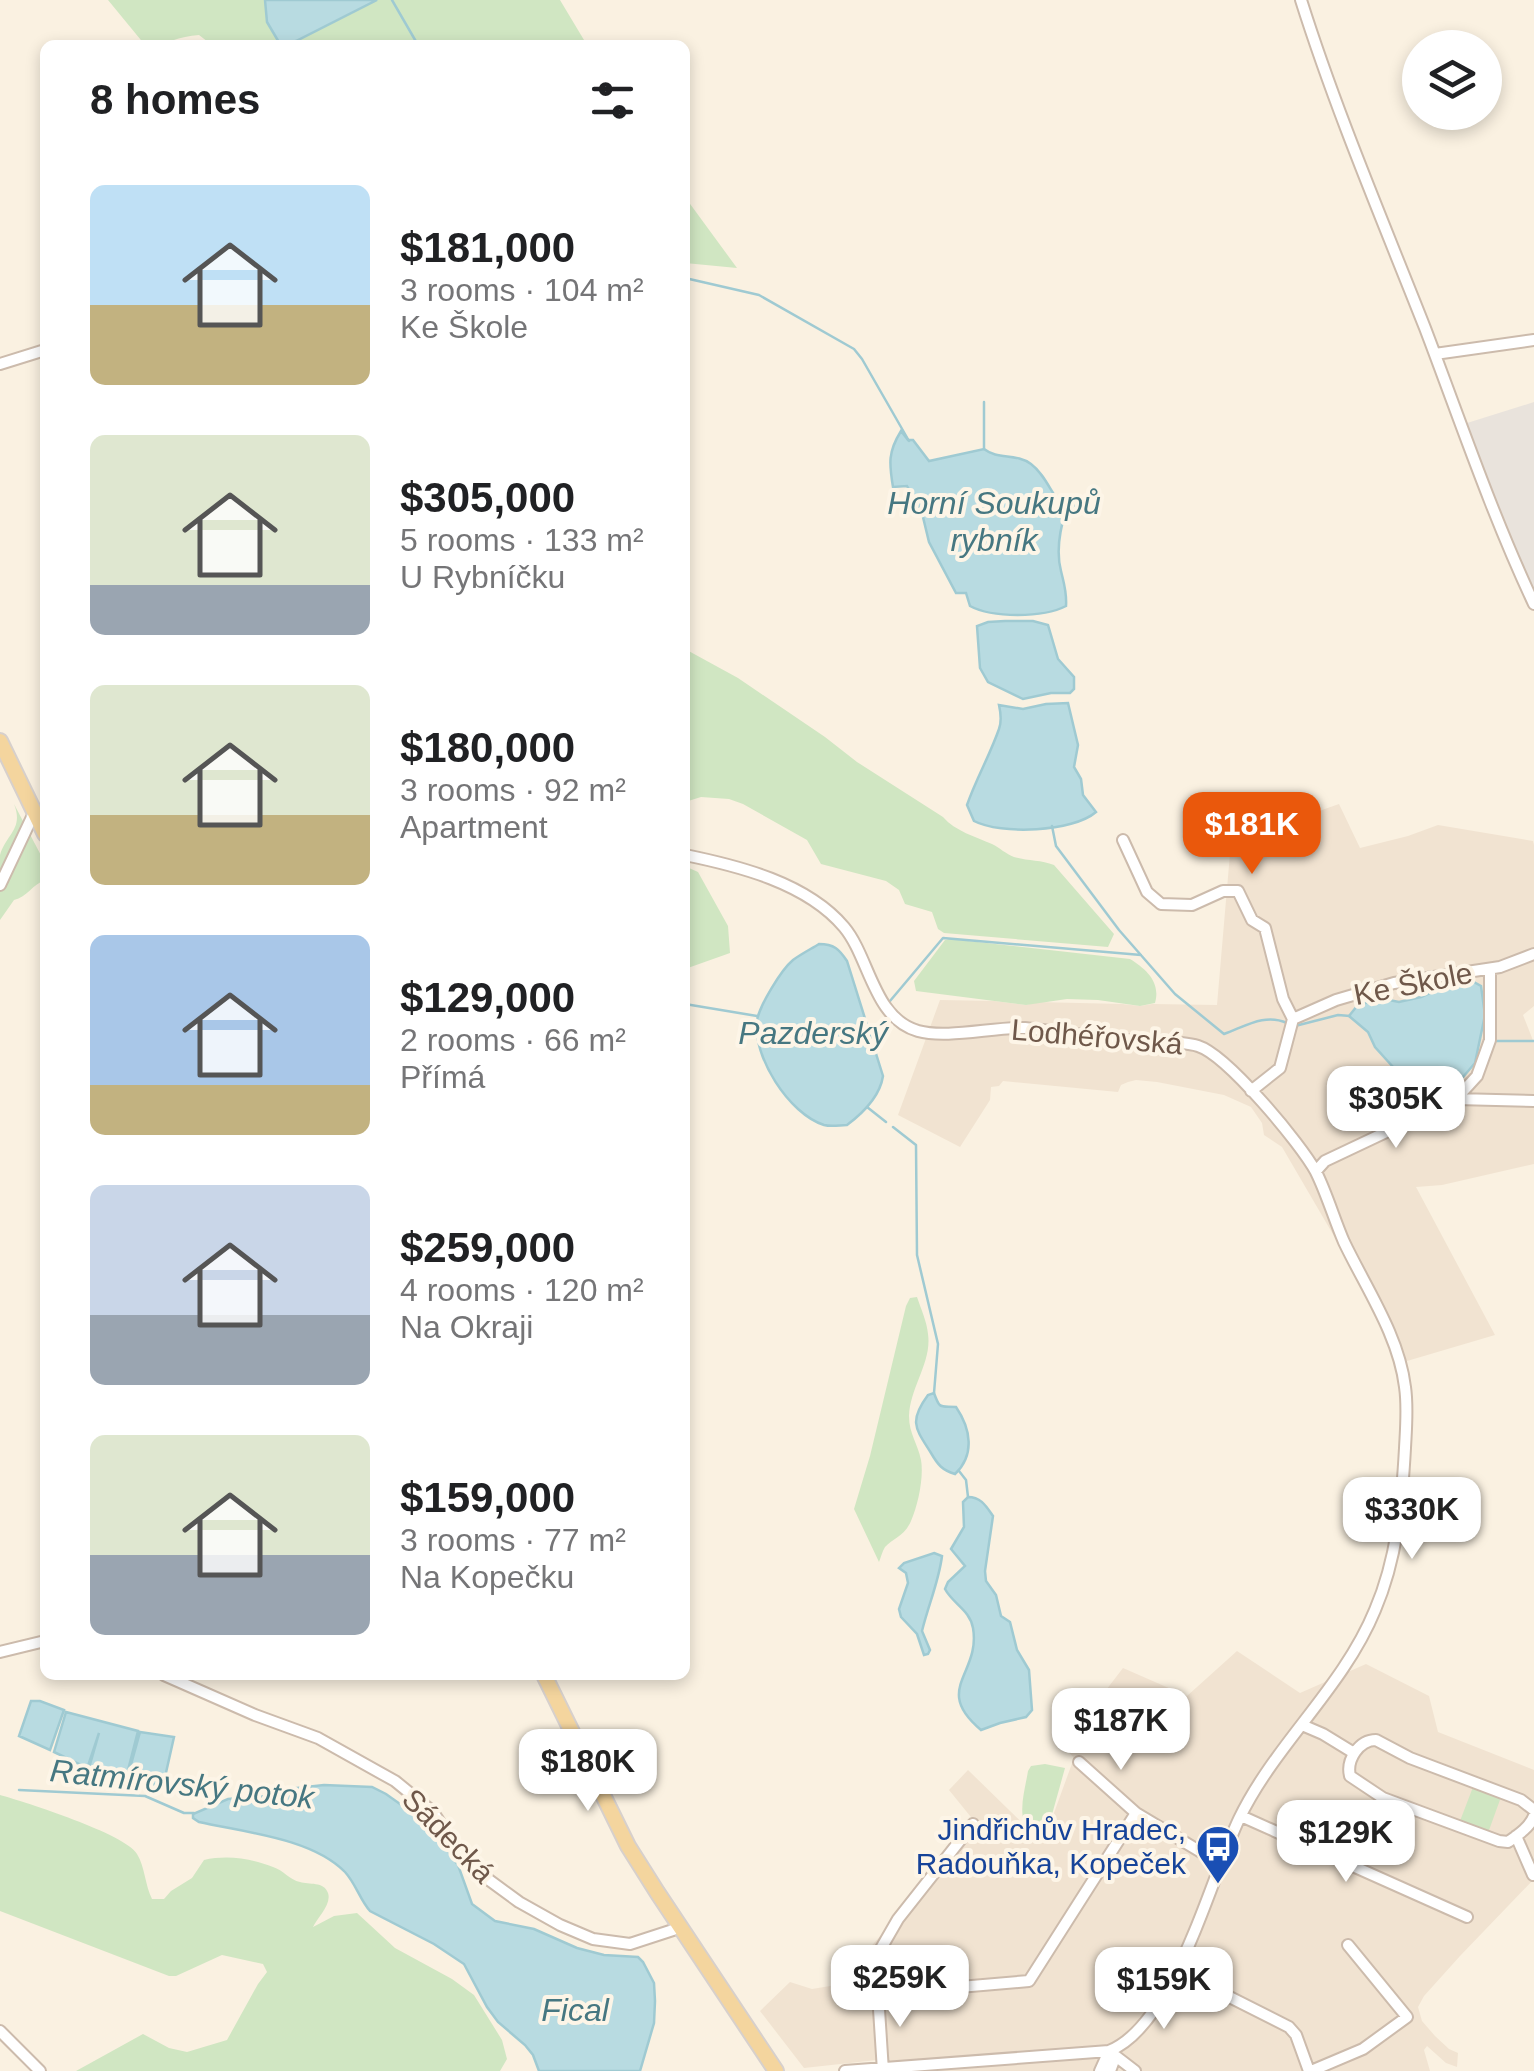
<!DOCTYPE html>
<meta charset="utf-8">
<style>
:root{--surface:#fff;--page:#f2f2f2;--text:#202124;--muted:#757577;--accent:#ea580c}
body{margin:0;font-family:Arial,sans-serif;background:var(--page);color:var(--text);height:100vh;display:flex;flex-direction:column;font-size:38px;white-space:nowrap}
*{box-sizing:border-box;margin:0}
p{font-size:32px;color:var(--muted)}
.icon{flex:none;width:55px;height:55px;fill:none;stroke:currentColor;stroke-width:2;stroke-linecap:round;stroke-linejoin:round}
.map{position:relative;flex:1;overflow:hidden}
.drawer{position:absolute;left:40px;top:40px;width:650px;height:1640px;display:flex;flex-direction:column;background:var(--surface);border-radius:15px;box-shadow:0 5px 15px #0003}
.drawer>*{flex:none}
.tools{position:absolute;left:1402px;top:30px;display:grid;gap:20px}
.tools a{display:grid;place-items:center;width:100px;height:100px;border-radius:50%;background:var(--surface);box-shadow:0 5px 15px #0003;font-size:50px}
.price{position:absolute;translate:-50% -85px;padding:0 22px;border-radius:20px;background:#fff;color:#222;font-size:32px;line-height:65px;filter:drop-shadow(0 2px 5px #0008)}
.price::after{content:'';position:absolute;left:50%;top:60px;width:30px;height:22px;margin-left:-15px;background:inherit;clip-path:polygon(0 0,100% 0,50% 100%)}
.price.active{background:var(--accent);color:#fff}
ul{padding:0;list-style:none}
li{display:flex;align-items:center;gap:30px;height:250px;padding:0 50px}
li span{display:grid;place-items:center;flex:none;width:280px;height:200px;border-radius:15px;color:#555}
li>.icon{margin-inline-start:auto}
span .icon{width:120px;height:120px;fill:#fffc;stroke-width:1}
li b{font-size:42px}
h2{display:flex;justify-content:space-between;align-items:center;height:120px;padding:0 50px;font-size:42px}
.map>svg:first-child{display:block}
.residential{fill:#f1e3d1}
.industrial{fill:#e9e3dc}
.green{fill:#d0e6c2}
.water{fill:#b8dbe1;stroke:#9fcad2;stroke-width:2.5}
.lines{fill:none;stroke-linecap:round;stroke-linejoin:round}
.stream{stroke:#9fcad2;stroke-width:2.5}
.minor-casing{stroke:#ccbbac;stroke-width:14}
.major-casing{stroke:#d7d0cc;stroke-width:18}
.minor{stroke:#fff;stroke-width:10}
.major{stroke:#f4d59e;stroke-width:14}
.labels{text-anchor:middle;stroke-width:8;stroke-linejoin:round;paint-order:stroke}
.street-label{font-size:30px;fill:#6f584a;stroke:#fdf5e7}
.transit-label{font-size:30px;fill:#164399;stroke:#fdf5e7;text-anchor:end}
.water-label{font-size:32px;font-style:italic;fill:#467781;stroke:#fdf5e7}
</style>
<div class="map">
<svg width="1534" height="2071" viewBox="0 0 1534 2071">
<rect width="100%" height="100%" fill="#faf1e1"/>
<path class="residential" d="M1339,804L1360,848L1408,836L1438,825L1533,841L1534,845V1006L1523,1015L1534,1043V1164L1442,1185L1416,1187L1495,1335L1407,1361L1282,1147L1264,1135L1262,1123L1251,1107L1224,1095L1157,1082L1136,1080L1128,1082L1121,1085L1118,1092L1003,1081L999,1086L991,1087L990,1100L960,1147L898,1115L940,1000L994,1001L1026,1005L1036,1002L1122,1004L1140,1006L1152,1004L1217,1005L1231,842Z
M1237,1651L1300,1693L1366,1664L1429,1696L1438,1732L1534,1770V1879L1460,1956L1424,1996L1418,2007L1422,2021L1435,2036L1449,2049L1458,2053L1457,2067L1446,2063L1427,2046L1424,2050L1430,2071H889L886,2059L804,2068L760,2011L790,1982L812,1989L836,1985L979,1827L949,1790L968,1770L1043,1843L1074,1758L1063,1746L1123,1668L1187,1696Z"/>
<path class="industrial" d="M1534,402V593L1464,424Z"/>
<path class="green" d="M108,0H265L267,22L296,41L377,0H560L587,45H212L199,35C179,36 166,45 145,45Z
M685,197L737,268L685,263Z
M685,649L738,678L825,737L857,762L943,817C955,831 976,837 992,844C1000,848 1006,854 1014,857C1027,861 1041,860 1054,865L1114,934L1108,947L944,933L938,929L932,912L905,904L899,890L886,881L821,864L807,840L743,804L729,799L701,797L685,802Z
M14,804L45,863V880C33,884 27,897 14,900L0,920C0,904 0,870 0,855C6,834 24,829 14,804Z
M689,868L698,872L728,926L730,953L685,969V869Z
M950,939L1130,959C1146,969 1161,982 1155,1003L1140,1006L1098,1000L1067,999L1026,1005L916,991L914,981L945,940Z
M917,1297C921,1309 927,1322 928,1334C932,1362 910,1387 909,1416C909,1434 918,1444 921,1460C924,1477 918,1505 911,1521C904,1537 893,1538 885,1547C882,1552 881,1557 879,1562L854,1509L870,1456L906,1306L910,1298Z
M1045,1764L1065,1768L1046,1836L1042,1840C1012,1828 1024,1796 1028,1771L1031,1766Z
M1473,1787L1501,1797L1488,1833L1460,1821Z
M0,1795C25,1802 126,1834 137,1854C145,1867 145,1885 152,1899H164L171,1891L192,1878L204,1860C226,1855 251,1858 273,1867C283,1870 290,1880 300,1882C309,1885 324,1881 328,1893C332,1904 317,1918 313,1927L334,1916L357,1913L395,1948L452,1979L474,1995L502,2040L507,2059L500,2071H76L143,2034L169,2048L187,2052L227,2040L258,1984L267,1972L263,1964L222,1955L176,1976H169L0,1911Z"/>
<path class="water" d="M265,0H377L296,41L280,44L267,22Z
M901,431L908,440H913L929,461L984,449C998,460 1016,453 1031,464C1047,476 1052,497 1066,510C1060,529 1056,552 1061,571C1064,584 1067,592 1066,606C1043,618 992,618 970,606L966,593H956L929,542L922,513L907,486L893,487C889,463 888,452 901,431Z
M1005,621H1033L1048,625L1058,659L1074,677V689L1070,693H1051L1023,699L988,682L980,668L977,626L988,622Z
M1068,703L1078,745L1074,767L1081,779L1083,795L1096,812C1073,832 1001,835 974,821L967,805C976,779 990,755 999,729C1002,721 1001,714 999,705L1023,709L1046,704Z
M819,944C834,944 839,949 847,961L883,1076C880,1096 863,1113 847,1125C840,1125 832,1127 824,1125C789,1114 752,1056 757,1020C760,1005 781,970 793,960C801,954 811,949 819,944Z
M1472,981L1481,986L1485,1015L1475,1063L1463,1077L1442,1085L1410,1076L1394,1068L1375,1047L1368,1032L1349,1016L1357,1006L1371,1001L1384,999L1399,1002L1421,997L1452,983Z
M934,1393C940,1410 940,1406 956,1407C971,1429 975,1455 955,1474C942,1470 938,1465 931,1453C916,1429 908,1422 928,1395Z
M968,1497C981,1497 986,1506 993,1516L985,1571L986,1581L996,1595L1001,1616L1010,1622L1017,1650L1029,1670L1032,1710L1026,1717L1000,1723L981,1730C932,1689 981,1674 973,1628C970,1610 953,1604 945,1589L948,1582L965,1566L951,1549L964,1527L963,1502Z
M934,1553L942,1556C939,1581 928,1606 922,1631L930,1650L928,1654L924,1655L917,1634L901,1617L899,1609L908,1583L906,1573L899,1568L904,1563Z
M31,1701H40L64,1710L50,1750L19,1736Z
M66,1712L138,1731L126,1778L106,1774L89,1768L99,1733L88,1766L85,1767L54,1752Z
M140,1732L174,1737L163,1786L127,1779Z
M324,1785L372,1787L386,1794L428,1824L458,1865L472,1904L495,1921L534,1929L577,1948L604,1955L638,1957L643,1962L654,1983L655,2001L654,2023L640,2071H539L533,2055L525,2045L498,2022L487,2007L464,1964L434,1944L370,1911C360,1900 356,1884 345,1872C312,1838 243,1832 199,1822L193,1818V1814L228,1799L265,1796L279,1790Z"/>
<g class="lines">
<path class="stream" d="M392,0L418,45
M685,278L759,295L854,349L862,359L909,441
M984,402V449
M1066,510L1088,499
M1052,826L1056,846L1119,930L1175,994L1224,1034C1246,1026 1265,1013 1287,1023
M890,1001L943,938L1141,955
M685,1004L757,1016
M1295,1026L1338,1015L1350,1016
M1496,1041H1534
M867,1107L886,1122
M893,1127L916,1145L917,1255L938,1344L934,1393
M959,1471L966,1480L968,1497
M19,1790L145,1796L184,1813H194"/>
<defs>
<path id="minor" d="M1301,0C1336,111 1382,219 1425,328C1460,420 1492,515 1534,604
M1435,354L1534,340
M0,364L45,350
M1123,840L1147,892L1161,904L1192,905L1223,891H1238L1252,920L1265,928L1283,999L1293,1019
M685,855C739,866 807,883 844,927C870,958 873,1018 918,1031C947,1039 993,1027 1025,1028C1063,1032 1100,1038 1138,1041C1155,1042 1182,1041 1198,1046C1227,1055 1301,1144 1316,1172C1327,1194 1334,1219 1344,1242C1366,1288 1399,1336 1405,1387C1408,1407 1406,1428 1405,1448C1402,1503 1397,1559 1375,1610C1343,1688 1275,1744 1239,1819C1210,1880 1174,2025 1109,2051L845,2071
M0,885L34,813
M1251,1091L1280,1068L1293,1019L1336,1000L1394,983L1500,967L1534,954
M1456,1099L1534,1101
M1316,1171L1325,1161L1456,1099L1477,1076L1490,1040V969
M0,1652L45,1641
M164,1675L255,1715L318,1738L395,1781L433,1812L456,1847L474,1869L519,1902L560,1925L593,1939L630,1944L673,1930L679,1925
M1302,1725L1323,1734L1354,1753
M1079,1762L1136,1813
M1534,1810L1521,1800L1410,1758L1376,1740C1359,1740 1346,1760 1350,1776L1383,1798L1499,1841L1508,1842C1518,1835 1530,1827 1534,1816
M1241,1816L1467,1917
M1516,1836L1533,1875
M1176,1970L1289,2027L1296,2035L1309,2071
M878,1994L1029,1981L1136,1813L1221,1864
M0,2031L40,2071
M1109,2051L1135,2071
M1109,2052L1113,2063L1110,2071
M883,2071L878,1994L874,1980L879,1952L898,1919L973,1824
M1100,2071L1109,2051
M1311,2071L1363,2049L1407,2017L1348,1945"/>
<path id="major" d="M0,741L45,834
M544,1675L628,1846L657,1892L776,2071"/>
</defs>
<use href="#minor" class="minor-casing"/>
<use href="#major" class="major-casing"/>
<use href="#minor" class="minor"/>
<use href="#major" class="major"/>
</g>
<defs>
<symbol id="bus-pin" viewBox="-11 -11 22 30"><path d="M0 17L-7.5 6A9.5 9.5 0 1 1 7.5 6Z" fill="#1a4fb4" stroke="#fdf5e7"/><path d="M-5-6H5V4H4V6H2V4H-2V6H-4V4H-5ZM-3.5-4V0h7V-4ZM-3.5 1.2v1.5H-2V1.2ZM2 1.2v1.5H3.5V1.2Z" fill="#fff"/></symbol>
</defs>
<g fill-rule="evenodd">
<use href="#bus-pin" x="1193" y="1822" width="50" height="68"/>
</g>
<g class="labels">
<g class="street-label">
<text transform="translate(1413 984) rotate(-11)" y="10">Ke Škole</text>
<text transform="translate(1097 1037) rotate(5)" y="10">Lodhéřovská</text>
<text transform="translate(448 1836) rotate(46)" y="10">Sádecká</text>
</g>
<g class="transit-label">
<text x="1186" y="1840">Jindřichův Hradec,<tspan x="1186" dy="34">Radouňka, Kopeček</tspan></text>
</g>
<g class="water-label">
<text x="994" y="514">Horní Soukupů<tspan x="994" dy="37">rybník</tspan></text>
<text x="813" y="1044">Pazderský</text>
<text transform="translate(182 1784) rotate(6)" y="11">Ratmírovský potok</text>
<text x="575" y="2021">Fical</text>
</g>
</g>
</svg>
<div class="tools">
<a><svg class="icon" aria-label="layers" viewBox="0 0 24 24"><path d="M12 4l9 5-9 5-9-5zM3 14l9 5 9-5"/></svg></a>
</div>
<b class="price active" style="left:1252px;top:877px">$181K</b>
<b class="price" style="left:1396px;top:1151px">$305K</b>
<b class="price" style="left:1412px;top:1562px">$330K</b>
<b class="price" style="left:1121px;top:1773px">$187K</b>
<b class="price" style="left:588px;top:1814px">$180K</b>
<b class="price" style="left:1346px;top:1885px">$129K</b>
<b class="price" style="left:900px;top:2030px">$259K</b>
<b class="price" style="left:1164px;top:2032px">$159K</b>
<section class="drawer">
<h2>8 homes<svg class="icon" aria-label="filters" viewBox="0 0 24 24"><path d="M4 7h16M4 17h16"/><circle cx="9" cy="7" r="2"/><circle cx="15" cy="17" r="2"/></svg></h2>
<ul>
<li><span style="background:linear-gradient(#bfe0f5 60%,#c2b280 0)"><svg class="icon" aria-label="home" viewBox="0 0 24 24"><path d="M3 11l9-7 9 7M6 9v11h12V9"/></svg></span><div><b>$181,000</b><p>3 rooms · 104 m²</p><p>Ke Škole</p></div></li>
<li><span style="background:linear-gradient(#dfe7d0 75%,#9aa5b1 0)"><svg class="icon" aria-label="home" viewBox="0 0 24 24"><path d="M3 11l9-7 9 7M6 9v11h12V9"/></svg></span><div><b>$305,000</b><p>5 rooms · 133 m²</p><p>U Rybníčku</p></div></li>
<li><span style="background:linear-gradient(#dfe7d0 65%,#c2b280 0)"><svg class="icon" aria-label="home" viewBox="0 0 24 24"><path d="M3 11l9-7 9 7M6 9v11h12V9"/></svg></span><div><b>$180,000</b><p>3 rooms · 92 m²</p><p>Apartment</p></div></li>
<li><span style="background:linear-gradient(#a9c7e8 75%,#c2b280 0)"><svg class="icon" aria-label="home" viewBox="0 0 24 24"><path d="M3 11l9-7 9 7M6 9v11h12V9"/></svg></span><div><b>$129,000</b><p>2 rooms · 66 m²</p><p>Přímá</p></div></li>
<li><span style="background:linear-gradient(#c9d6e8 65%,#9aa5b1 0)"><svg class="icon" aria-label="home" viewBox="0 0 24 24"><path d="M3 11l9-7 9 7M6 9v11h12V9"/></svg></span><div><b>$259,000</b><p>4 rooms · 120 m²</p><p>Na Okraji</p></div></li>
<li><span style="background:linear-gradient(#dfe7d0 60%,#9aa5b1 0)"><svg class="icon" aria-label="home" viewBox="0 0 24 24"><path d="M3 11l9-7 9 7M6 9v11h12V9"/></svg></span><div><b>$159,000</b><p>3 rooms · 77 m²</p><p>Na Kopečku</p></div></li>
</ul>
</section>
</div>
